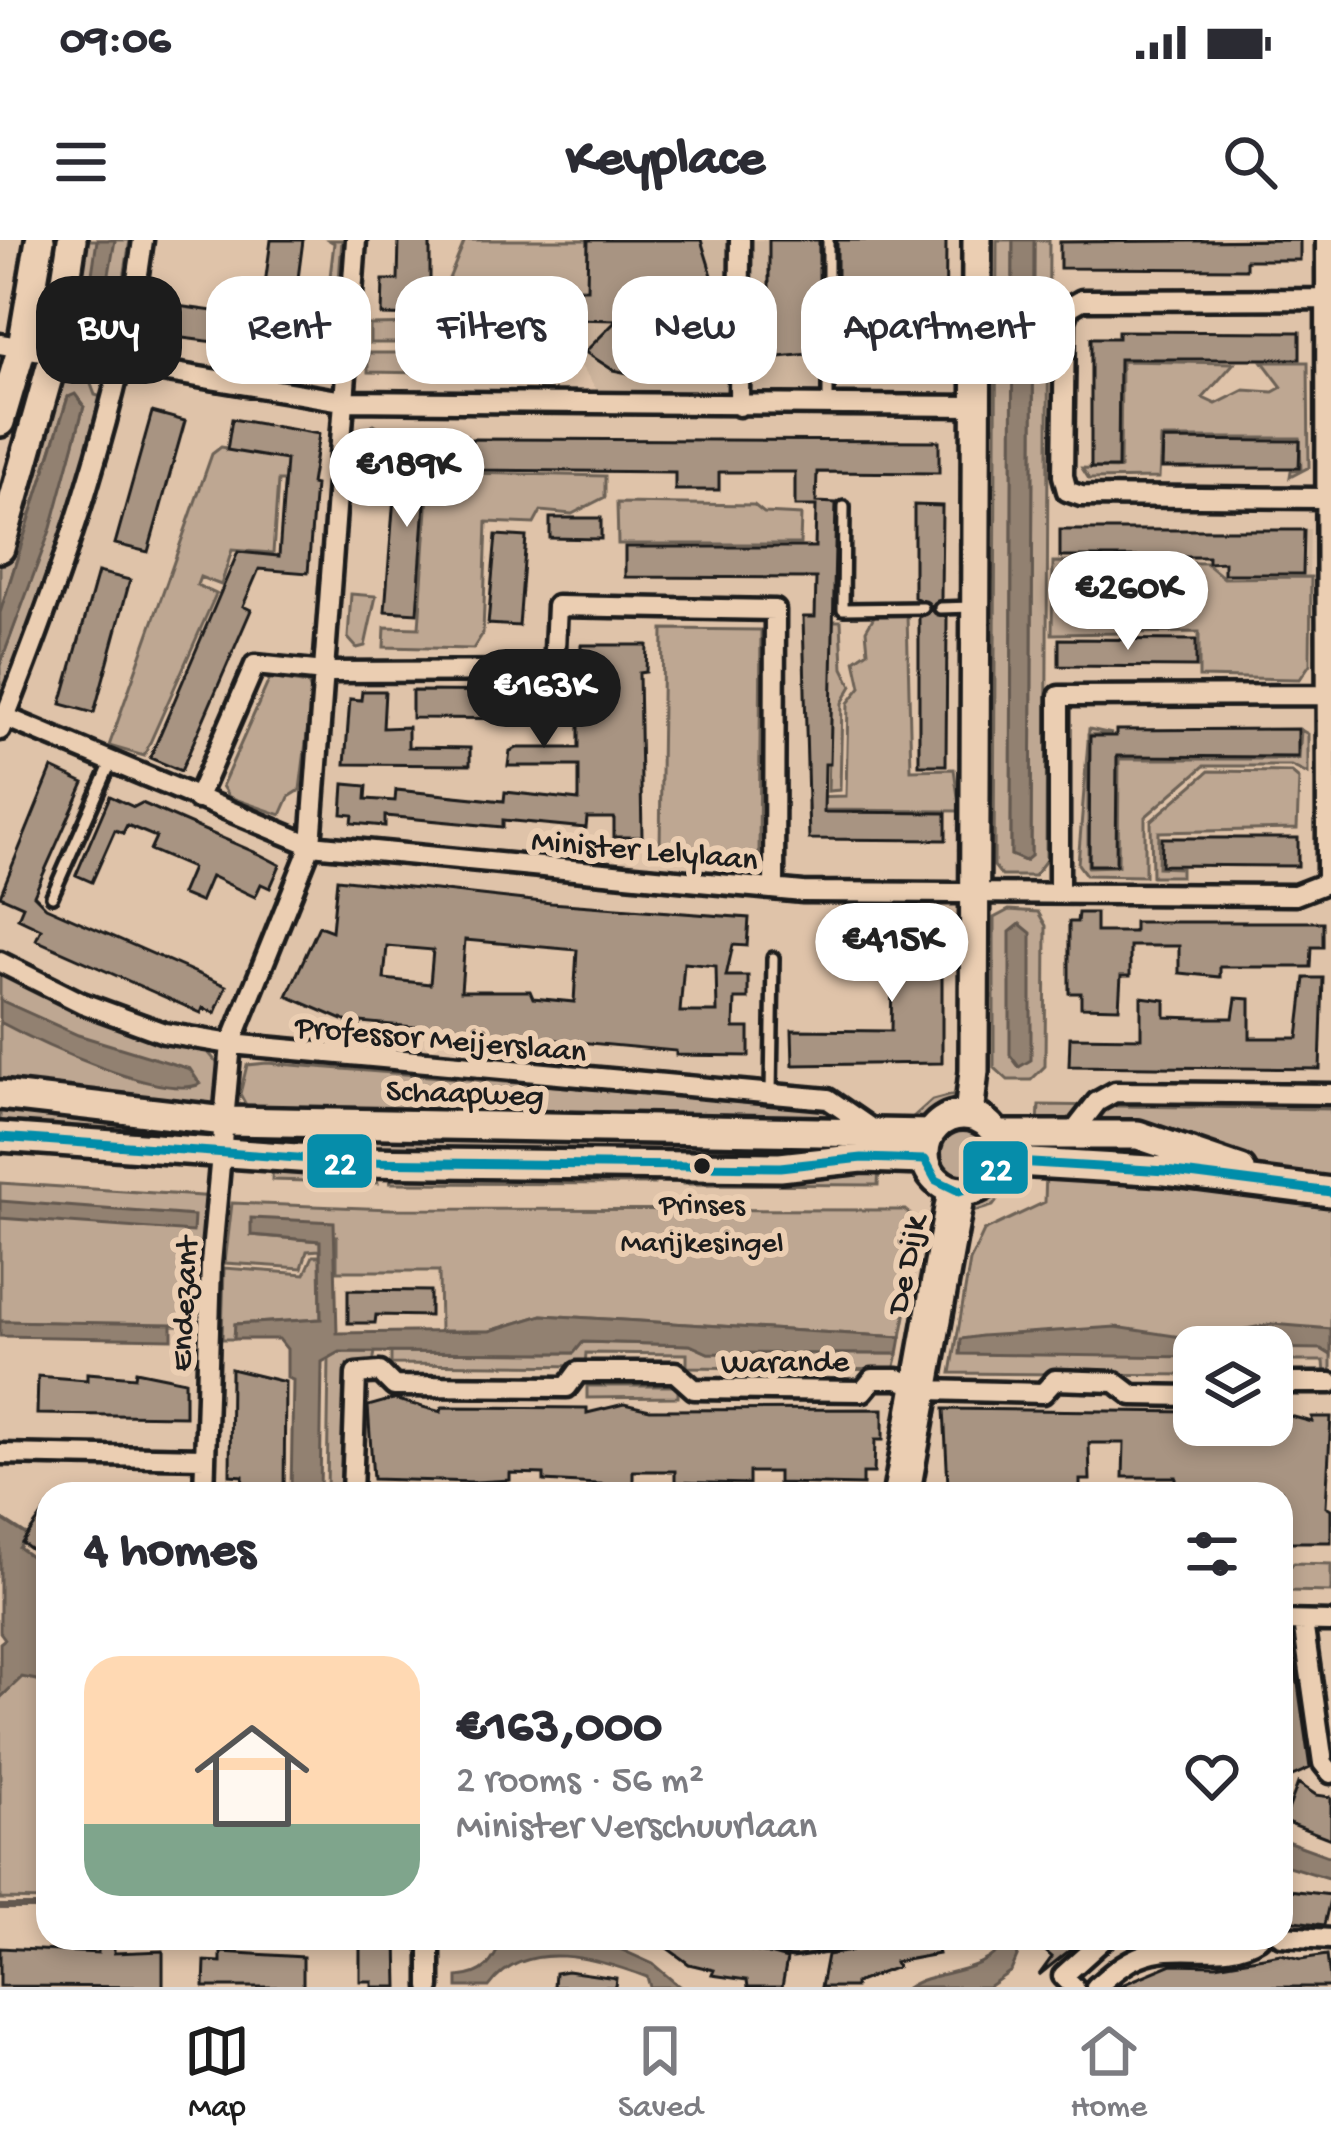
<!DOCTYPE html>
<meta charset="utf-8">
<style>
:root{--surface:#fff;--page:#f2f2f3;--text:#2b2b33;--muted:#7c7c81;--line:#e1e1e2;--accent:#1c1c1c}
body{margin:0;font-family:"Gochi Hand",sans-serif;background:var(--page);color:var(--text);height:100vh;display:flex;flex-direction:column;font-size:45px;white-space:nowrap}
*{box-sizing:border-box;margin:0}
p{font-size:39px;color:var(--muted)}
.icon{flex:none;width:66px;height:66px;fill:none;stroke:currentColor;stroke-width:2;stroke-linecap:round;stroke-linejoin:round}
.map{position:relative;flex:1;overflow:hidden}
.details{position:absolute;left:36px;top:1242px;width:1257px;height:468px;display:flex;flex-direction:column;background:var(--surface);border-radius:36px;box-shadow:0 6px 18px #0003}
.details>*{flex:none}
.banner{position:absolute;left:36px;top:36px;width:1260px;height:108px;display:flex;gap:24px}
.controls{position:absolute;left:1173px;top:1086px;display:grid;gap:24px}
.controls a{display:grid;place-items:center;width:120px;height:120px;border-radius:24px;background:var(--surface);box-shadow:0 6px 18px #0003;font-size:60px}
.price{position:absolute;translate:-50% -102px;padding:0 27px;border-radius:42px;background:#fff;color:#222;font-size:39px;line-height:78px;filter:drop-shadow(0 3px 6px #0008)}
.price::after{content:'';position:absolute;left:50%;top:72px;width:36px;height:27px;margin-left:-18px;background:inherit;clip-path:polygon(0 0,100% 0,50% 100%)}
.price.on{background:var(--accent);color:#fff}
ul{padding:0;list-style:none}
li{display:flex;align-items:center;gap:36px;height:300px;padding:0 48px}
li span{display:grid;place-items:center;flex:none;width:336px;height:240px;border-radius:36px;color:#555}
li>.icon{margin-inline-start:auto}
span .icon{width:144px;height:144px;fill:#fffc;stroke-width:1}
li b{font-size:51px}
h2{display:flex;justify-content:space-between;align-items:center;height:144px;padding:0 48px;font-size:51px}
.tag{padding:0 42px;border-radius:36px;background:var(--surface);box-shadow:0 6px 18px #0003;font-size:42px;line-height:108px}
.tag.on{background:var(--accent);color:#fff}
.status{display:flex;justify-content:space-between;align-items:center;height:84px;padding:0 60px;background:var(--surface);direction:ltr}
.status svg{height:33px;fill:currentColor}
header{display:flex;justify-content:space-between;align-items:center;height:156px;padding:0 48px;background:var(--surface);font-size:54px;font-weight:700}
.tab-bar{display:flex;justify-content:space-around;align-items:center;height:168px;border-top:3px solid var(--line);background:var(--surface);font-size:33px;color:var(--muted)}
.tab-bar a{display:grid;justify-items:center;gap:6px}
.tab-bar .on{color:var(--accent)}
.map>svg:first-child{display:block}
.built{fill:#ceb59d}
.green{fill:#bea792;stroke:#6d6257;stroke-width:3}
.water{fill:#928171;stroke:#63594f;stroke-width:3}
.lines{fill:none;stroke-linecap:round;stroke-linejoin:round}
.stream{stroke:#63594f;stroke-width:6}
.building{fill:#a89482;stroke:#1c1c1c;stroke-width:3;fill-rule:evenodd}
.lane-casing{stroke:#1c1c1c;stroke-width:18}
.street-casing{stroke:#1c1c1c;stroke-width:27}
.secondary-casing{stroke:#1c1c1c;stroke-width:36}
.lane{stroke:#ebceb2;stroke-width:9}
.street{stroke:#ebceb2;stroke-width:18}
.secondary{stroke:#ebceb2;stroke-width:27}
.bus-1-casing{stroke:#ebceb2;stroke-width:18}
.bus-1{stroke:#068daa;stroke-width:9}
.bus-dot{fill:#1c1c1c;stroke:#ebceb2;stroke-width:4.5}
.labels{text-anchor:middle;stroke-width:12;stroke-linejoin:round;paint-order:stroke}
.bus-label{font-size:30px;fill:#1c1c1c;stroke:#ebceb2}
.street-label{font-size:33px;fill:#1c1c1c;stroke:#ebceb2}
.line-badge{stroke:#ebceb2;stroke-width:4.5}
.badge-label{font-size:33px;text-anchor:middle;font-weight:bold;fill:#fff}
</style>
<div class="status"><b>09:06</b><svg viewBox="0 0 49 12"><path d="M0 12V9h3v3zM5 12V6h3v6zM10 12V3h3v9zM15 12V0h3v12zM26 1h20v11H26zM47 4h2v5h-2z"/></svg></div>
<header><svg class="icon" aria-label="menu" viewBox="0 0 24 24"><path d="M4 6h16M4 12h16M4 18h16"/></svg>Keyplace<svg class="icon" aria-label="search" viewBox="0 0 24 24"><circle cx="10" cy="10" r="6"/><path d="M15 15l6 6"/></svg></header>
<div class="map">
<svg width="1331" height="1747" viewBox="0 0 1331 1747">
<rect width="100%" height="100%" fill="#dfc3a9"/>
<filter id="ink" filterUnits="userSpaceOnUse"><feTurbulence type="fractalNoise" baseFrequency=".00833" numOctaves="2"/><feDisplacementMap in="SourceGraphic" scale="24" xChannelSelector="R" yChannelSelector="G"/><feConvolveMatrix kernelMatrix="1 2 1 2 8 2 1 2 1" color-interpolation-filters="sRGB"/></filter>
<g filter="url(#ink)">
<path class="built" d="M576,0H825L824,156L599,153L573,114Z
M1205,288L1310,289L1309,340L1204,339Z"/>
<path class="green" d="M79,0H130L116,90L106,103L77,101L70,94Z
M329,0H342L334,106L322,105L334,3Z
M465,0H595L593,48L446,46Z
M997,0H1013L1011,615L1025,621L1031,615L1034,0H1049L1046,620L1034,636H1002L994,626Z
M426,84V103H370V85Z
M437,112H505V133L437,132Z
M512,112L567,114V135L511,133Z
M368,113H427V133L368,132Z
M1121,121L1234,123L1203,158L1216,164L1244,150L1273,152L1282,147L1263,122H1308L1309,227L1290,237L1291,231L1301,230L1300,198H1161L1159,238L1089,239L1082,228L1120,229Z
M72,135L89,139L95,155L102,157L64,295L0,463V425L50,288L84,166L68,157L0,373V322L59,148Z
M374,184L382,189L380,222H362L365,190Z
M432,193L466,196L468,233L605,236V257L572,274L541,271L534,284L487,282L483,393L473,409L384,407L385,387L419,388Z
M221,207L297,220L295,241H278L273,313L232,310L221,345L200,337L197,345L216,354L144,516L109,506L212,214Z
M617,263L754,265L764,273L801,275L800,304H618Z
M1053,322L1206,323L1224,338L1311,337L1310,424L1300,439L1199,437V392L1052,394Z
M351,354L376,356L365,406L357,408L348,398Z
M876,373L907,375L911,530L954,529L960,571L808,570L809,557L846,556L848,463L861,447L855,420L868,411L866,390Z
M833,381H841L843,428L852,446L842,463L840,550L828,551Z
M663,389L761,390L759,615L660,609Z
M270,438L308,444L312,454L300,550L289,557L281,575L229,557L222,546Z
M1089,489L1112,494L1088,495V627L1118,626L1119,519H1299L1301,490L1308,494V534L1291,526H1204L1145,577V636L1086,635L1078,624Z
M1209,531L1291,532L1299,539L1297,589L1159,592L1158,627L1181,628V636H1152L1151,581Z
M1009,670L1038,672L1046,686L1045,826L1031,840H1008L994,827V678Z
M0,731L174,803L207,811L219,825L215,862L205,870L147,866L0,841V782L100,826L192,848L0,760Z
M267,823L831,868L861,888L736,876L264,872L247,867L240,854L247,825Z
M959,853L930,879L903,886L932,860Z
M0,862L209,895L211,902L0,885Z
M1039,865L1331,869V941L1038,885Z
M274,887L879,900V914L274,907Z
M939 913a24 24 0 1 1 48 0a24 24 0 1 1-48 0Z
M273,918L375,932L378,943L272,940Z
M879,925L878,945L683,944V933Z
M1021,929L993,966L966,974L1003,934Z
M394,933H655L654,944L390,943Z
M1046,933L1189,945L1331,966V1134H1325L1324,1121H1272V1107H1194V1135L951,1133L970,1021L984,991L1045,962Z
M0,943L216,957L209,1086L0,1081Z
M232,963L391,969L905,970L916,979L919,1001L901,1097L542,1075L490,1091H440L439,1031H337V996L251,995L320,1001V1010L307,1011L302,1028L225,1023Z
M313,1016H320L321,1079L235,1084L234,1099H222L224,1028L305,1034Z
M582,1102L690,1105L708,1113L898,1114L894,1130L687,1127V1114L586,1113L585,1126L391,1124V1112L573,1113Z
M339,1112H375L373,1123L347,1125L345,1254H327L329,1118Z
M587,1146H678V1157L587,1158Z
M1294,1323L1331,1324V1352L1287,1351V1330Z
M22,1437L48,1442V1660L0,1659V1458Z"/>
<path class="water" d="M97,0H115L100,85L95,88L85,82Z
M1013,0H1034L1031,616L1025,621L1011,615Z
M75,154L84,166L51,288L0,425V373L68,157Z
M1020,684L1031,693V820L1019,827L1010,815V692Z
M0,760L78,795L190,829L200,844C161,861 37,802 0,782Z
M0,961L194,976L193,992L0,978Z
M251,978L334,982L337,1093L490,1091L542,1075L901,1097L898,1114L708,1113L690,1105L583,1102L574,1113L340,1112L322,1122L320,1254H291L293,1140L287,1138V1109L279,1099H234L235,1084L321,1079L320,1001L251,995Z
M0,1081L172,1084V1099L0,1096Z
M1272,1084L1331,1089V1115L1321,1109L1194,1107V1117L960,1114L961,1099L981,1096L1116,1087L1194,1099Z
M0,1278L28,1296L19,1308L48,1329V1442L22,1437L0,1458V1403L5,1399L0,1392Z
M1281,1599L1331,1617V1639L1281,1624Z
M503,1698L613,1706L653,1724L680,1747H650L647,1737C599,1719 525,1696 489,1747H458V1737C485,1735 493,1723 503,1698Z
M1009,1698H1025L1011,1731L988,1747H908C938,1728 983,1737 1009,1698Z"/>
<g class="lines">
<path class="stream" d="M0,1667H48"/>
</g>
<path class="building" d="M271,0H303L290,100L258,96Z
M399,0H430V48L587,49L588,0H701L719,58L716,78L706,102L687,120L664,132L638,135L613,130L585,112L617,80L382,75L383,40H398Z
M769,0H819V113L769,118Z
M837,0H946L945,119H844V113H837Z
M1300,0V20H1246V29L1060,28V2Z
M163,64L220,72L215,102L158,95Z
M1118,91L1300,92V119H1119L1118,228H1091V98H1118Z
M152,172L185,181L148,312L115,304Z
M232,179L319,194L311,244L315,245L308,333L259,329L243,366L251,370L181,531L150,518L238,312L279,316L286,220L227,210Z
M472,199L939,201V233L817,232L816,262L836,263L830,524H825L824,572L946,573V600L809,599L803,377H815L816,338L625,337V307H815L816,266H795V232H719V250H675V232L471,230Z
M1163,200L1300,201L1299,228H1162Z
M398,206L429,208L417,373L385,371Z
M914,265L942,266L941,359L932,366L914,357Z
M550,278H601V299L550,298Z
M1060,290H1304L1303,334H1224V322L1208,323V317H1060Z
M496,295L526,297L519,386L488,384Z
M98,332L130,340L94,473L61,464Z
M932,370L947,377L946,525H919V377Z
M1059,399L1196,400V427L1059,426Z
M581,405H647L646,432L639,433L642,597H614V578H587L586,588L503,580V587L385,576V586L352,583L353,575L342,574L344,544L367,546L366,559L395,561L396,550L504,561L505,552L579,560V526H508L510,511L517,508H579V479L412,478V451L581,452Z
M362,451H385L383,488L408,487V507L470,508V525L345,524L350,459L361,460Z
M1298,489V517L1117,516L1116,625H1089L1090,496H1116V490Z
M52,528L84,543L34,655L46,667L226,746L215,773L203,768L201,773L36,700L41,689L18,678L23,666L0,656Z
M110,556L134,567L142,563L259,614L280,625L270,648L261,644L255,657L211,636L200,662L181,654L192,628L150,610L156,597L127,585L123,593L115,590L92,642L76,635Z
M1162,598H1298V626L1161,625Z
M337,639L551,663L749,678L747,706L733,705L726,736H748V759H735L734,788H749V816L676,815V811L361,782L359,787L287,756L319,686L332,691ZM465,700L577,710L574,762L533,758L530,751H461ZM387,706L433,710L430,744L384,739ZM684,723L716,726L717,772H680Z
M1078,673H1096V692H1134V682H1323V707H1312L1311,727H1220V737L1179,733V706H1130V736H1121L1119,768L1081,767V753H1069V682H1077Z
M875,680L942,684V823L793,825L792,790L891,791L892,737H875Z
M1305,738H1323L1320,829L1069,826L1070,797L1141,798V757L1165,760V777L1199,778H1233L1236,758L1250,759V798H1298Z
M348,1050L430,1051V1076L376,1075L375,1083H348Z
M231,1129L285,1142L284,1254H243V1236L230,1235Z
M136,1131L185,1141V1176L37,1174L38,1136L87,1140V1133L135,1137Z
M393,1159L441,1172L442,1167L587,1168V1173L624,1164L650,1170L883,1169V1200H875L874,1233H863V1245L778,1243V1232H749V1244L675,1242V1231H633V1246L544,1241V1234L510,1233V1240L476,1242L373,1239L368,1166Z
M944,1169L1191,1172L1194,1185H1272V1171L1312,1182V1177H1331L1326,1266L1331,1269V1302H1281V1251L1176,1248V1237H1123L1124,1203H1089L1090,1240H1080V1250L948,1245Z
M48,1267V1322L22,1303Z
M1281,1395L1296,1430L1310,1528L1281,1541Z
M1298,1543L1316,1555L1331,1557V1599L1284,1581Z
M1281,1649L1331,1655L1324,1685L1281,1679Z
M372,1698H397L398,1747H372V1741H360V1701Z
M674,1698H711L787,1719L782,1747H748L747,1740L712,1735L714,1730L689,1724L667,1708Z
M875,1698H934L938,1714L895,1722L897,1727L855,1743V1747H821L827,1715L851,1711Z
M1031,1698H1085L1039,1735L1052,1717Z
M98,1706H114V1713L163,1711V1747L0,1746V1708L98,1713Z
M221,1712L303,1717V1747H204L205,1721L221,1722Z
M1281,1714L1301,1719L1327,1715L1331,1747H1117L1172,1724L1216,1725Z
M567,1731L616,1738L615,1747H554L555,1733Z"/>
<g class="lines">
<defs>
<path id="lane" d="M828,0V163
M844,267L843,369L923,368
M940,368L973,367
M52,656L110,525
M771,854L773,718"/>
<path id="street" d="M1326,0L1327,641
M0,104L343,161L977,166
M739,166L740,0
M1323,258L1081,256L1067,251L1063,236L1065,81L1070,67L1082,60L1331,59
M5,477L311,605L803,652L1295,655L1331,641
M0,490C62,334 121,166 143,0
M197,559L255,425L325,432L554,431L557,366L775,370L774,648
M1059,651V456L1323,455
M0,722L82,763L164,793L231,804L828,859L873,890
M1069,898L1097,862L1115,852L1331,854
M1272,1143H1331
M0,1214L205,1218
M204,1254L211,1024L231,804L311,605L356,0
M352,1254L356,1134L380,1132L394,1146L567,1147L578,1132H675L694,1149L863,1151L873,1139H898L928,1150L1043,1153L1055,1140L1115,1142L1132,1155L1194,1156
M893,1254L948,948
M910,1254L965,951
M1281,1381L1331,1382
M1303,1382L1323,1523L1331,1533
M1281,1696L1331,1699
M430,1698V1747
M748,1698L793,1706L848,1698
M1074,1747L1063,1736L1105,1698
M1096,1747C1114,1731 1130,1717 1154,1712C1188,1704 1227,1719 1259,1698"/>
<path id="secondary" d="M0,182L22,107L40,0
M0,308L55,112L72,0
M0,855L225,881L930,894
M969,875L974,831L977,0
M925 913a38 38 0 1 1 76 0a38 38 0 1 1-76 0Z
M996,895H1138L1241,930
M0,897L354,922L780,927L862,918L925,920
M1000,921L1166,931L1331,952"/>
</defs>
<use href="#lane" class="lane-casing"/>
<use href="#street" class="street-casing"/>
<use href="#secondary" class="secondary-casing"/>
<use href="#lane" class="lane"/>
<use href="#street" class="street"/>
<use href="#secondary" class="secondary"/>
<defs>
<path id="bus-1" d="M0,897L354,922L780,927L862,918L925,920L936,940L959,951L987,942L1000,921L1166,931L1331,952"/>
</defs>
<use href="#bus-1" class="bus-1-casing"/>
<use href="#bus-1" class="bus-1"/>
</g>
</g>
<circle class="bus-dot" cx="702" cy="926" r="10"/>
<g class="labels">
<g class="bus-label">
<text x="702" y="973">Prinses<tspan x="702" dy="38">Marijkesingel</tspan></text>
</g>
<g class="street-label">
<text transform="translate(645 607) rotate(5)" y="12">Minister Lelylaan</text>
<text transform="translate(441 796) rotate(5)" y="12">Professor Meijerslaan</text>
<text transform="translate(465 850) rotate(2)" y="12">Schaapweg</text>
<text transform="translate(903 1024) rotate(-79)" y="12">De Dijk</text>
<text transform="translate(181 1064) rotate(-87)" y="12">Endezant</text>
<text transform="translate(785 1119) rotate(-1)" y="12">Warande</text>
</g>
</g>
<g class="line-badge">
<rect x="305" y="892" width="69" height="58" rx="12" fill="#068daa"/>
<rect x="961" y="899" width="69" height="57" rx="12" fill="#068daa"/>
</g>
<g class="badge-label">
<text x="340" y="933">22</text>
<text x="996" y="939">22</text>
</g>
</svg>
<div class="controls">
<a><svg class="icon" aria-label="layers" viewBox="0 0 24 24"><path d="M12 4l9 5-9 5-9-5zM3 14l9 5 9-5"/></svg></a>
</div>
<b class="price" style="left:407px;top:290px">€189K</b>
<b class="price" style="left:1128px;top:413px">€260K</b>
<b class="price on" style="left:544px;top:511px">€163K</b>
<b class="price" style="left:892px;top:765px">€415K</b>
<div class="banner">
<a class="tag on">Buy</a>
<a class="tag">Rent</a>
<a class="tag">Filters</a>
<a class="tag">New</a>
<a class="tag">Apartment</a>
</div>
<section class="details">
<h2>4 homes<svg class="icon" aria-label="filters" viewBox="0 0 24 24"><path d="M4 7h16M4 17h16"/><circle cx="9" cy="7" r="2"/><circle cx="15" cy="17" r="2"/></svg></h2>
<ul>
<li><span style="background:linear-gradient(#ffd9b3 70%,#7fa58c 0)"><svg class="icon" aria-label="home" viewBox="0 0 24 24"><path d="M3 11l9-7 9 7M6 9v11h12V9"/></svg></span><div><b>€163,000</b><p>2 rooms · 56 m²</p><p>Minister Verschuurlaan</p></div><svg class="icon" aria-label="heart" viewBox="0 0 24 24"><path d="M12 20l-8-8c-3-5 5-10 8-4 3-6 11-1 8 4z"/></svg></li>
</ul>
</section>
</div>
<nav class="tab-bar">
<a class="on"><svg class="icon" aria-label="map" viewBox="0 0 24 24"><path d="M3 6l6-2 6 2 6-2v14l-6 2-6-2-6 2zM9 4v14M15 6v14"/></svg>Map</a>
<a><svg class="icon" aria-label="saved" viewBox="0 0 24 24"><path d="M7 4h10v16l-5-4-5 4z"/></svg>Saved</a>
<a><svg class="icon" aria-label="home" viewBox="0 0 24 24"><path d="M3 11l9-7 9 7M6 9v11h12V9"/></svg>Home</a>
</nav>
